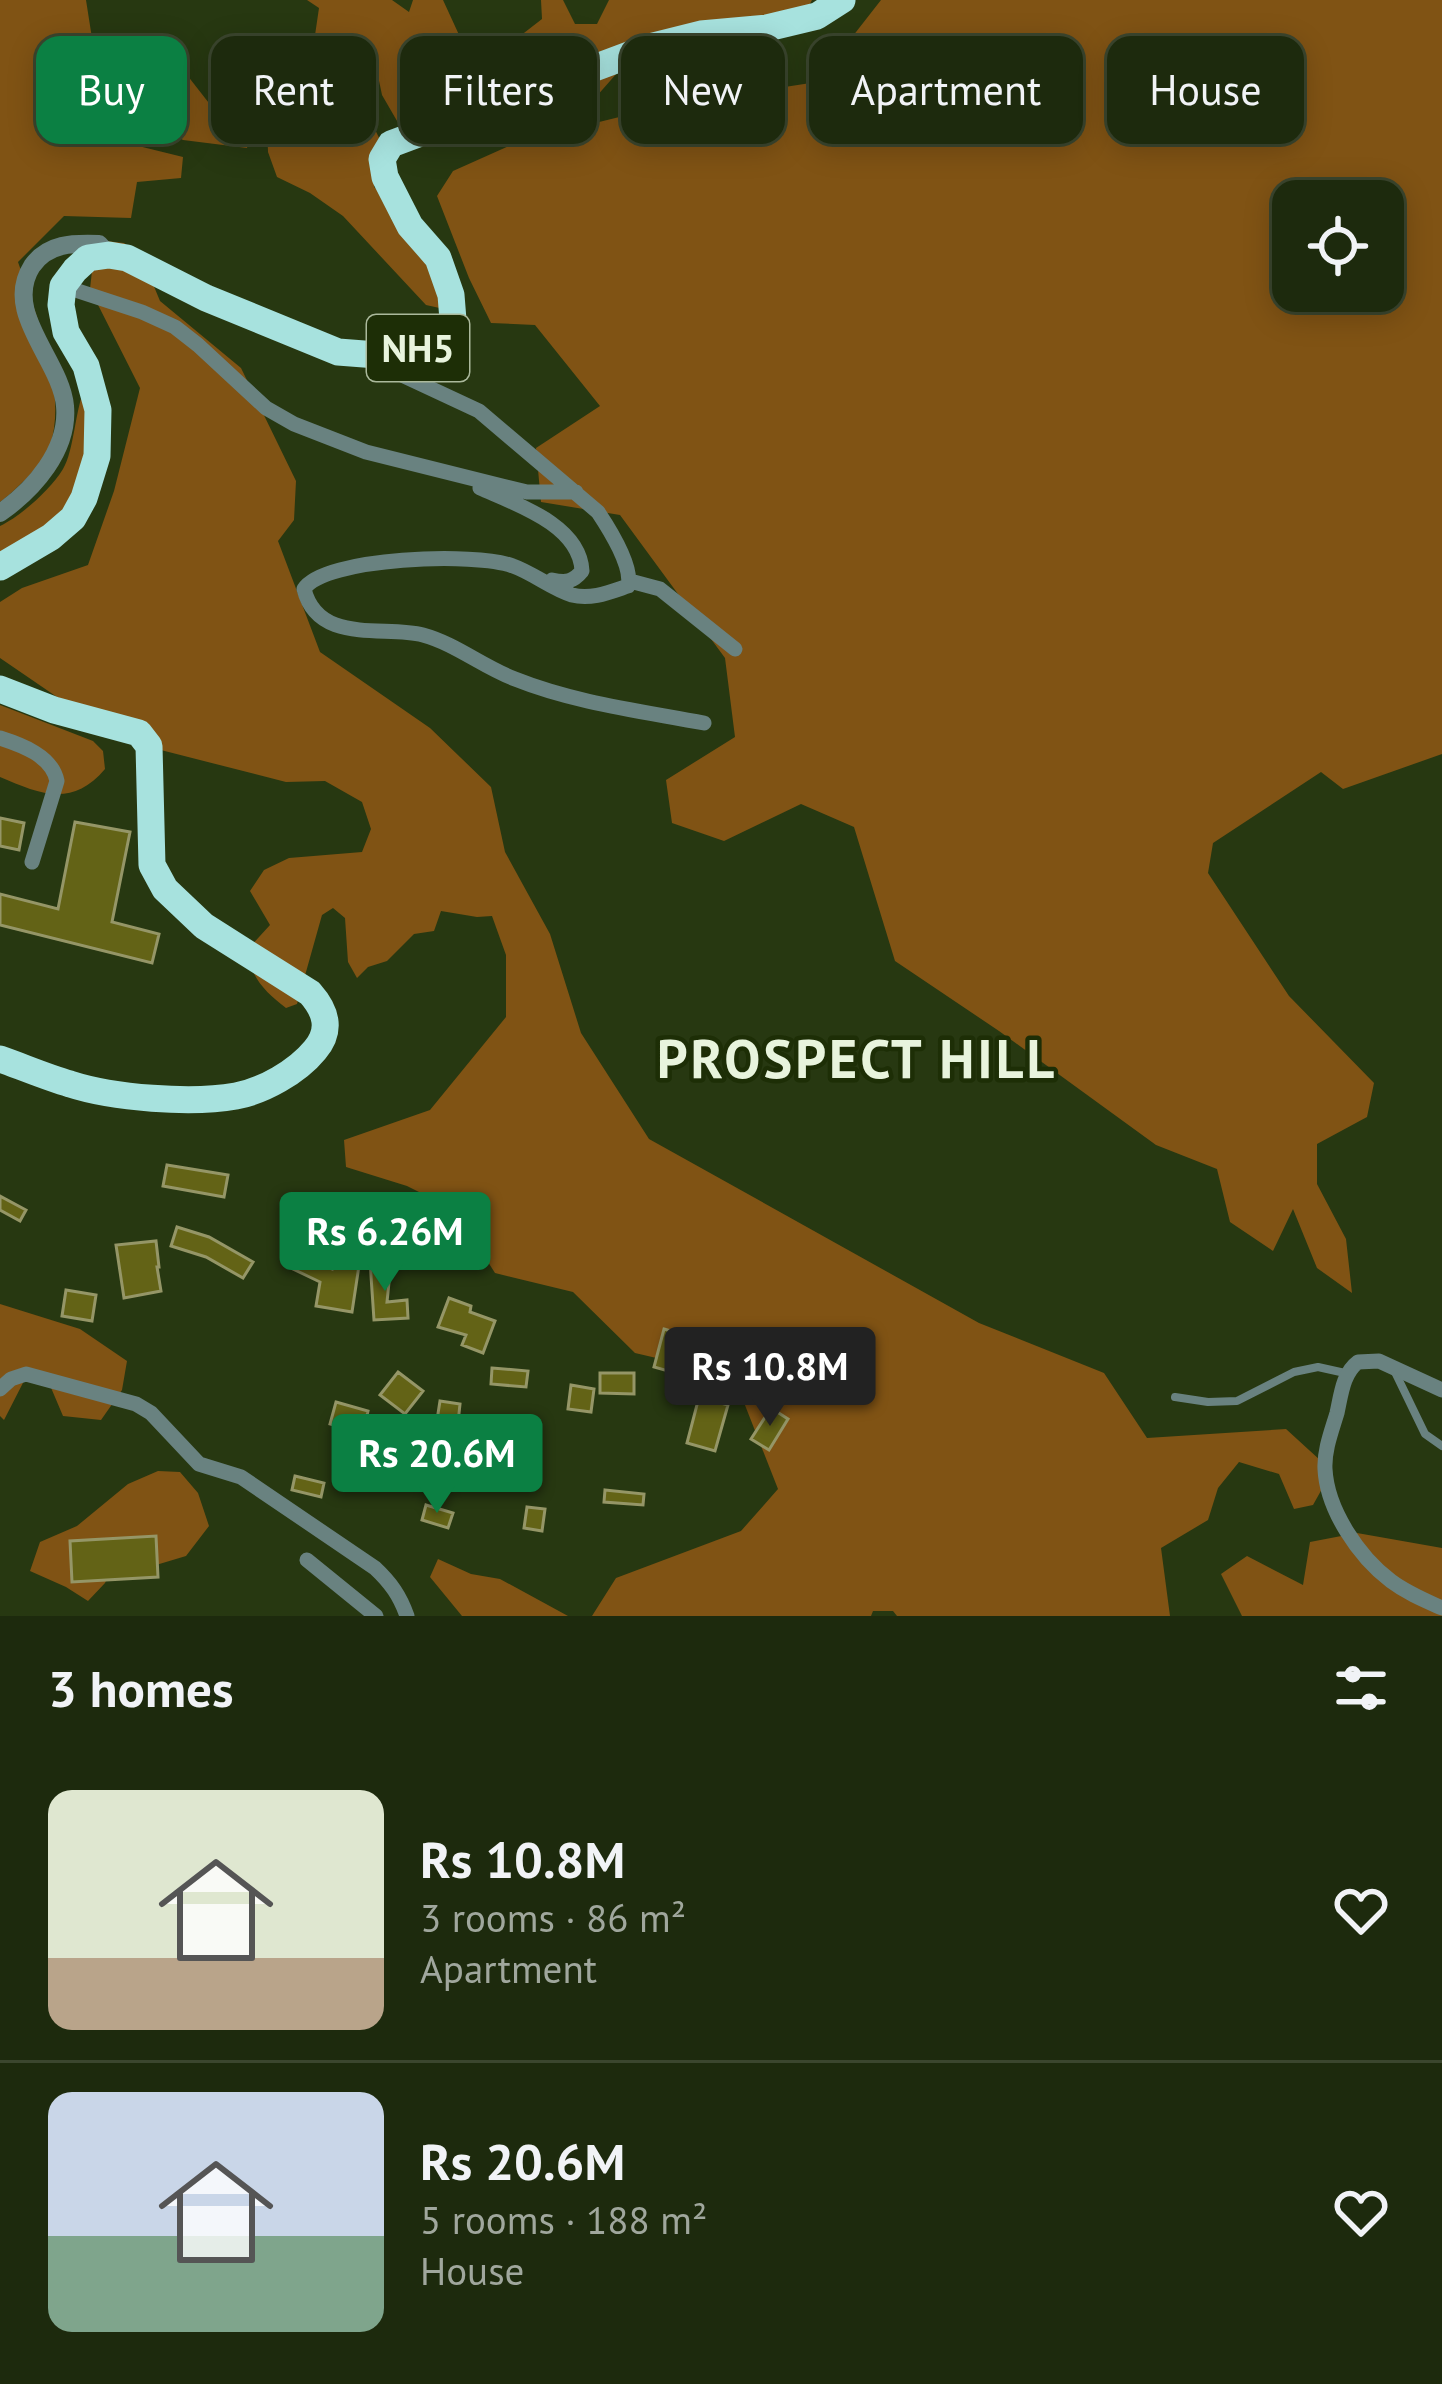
<!DOCTYPE html>
<meta charset="utf-8">
<style>
:root{--surface:#1d2a0d;--page:#2a361b;--text:#f1f3f6;--muted:#a0a79d;--line:#3b462e;--accent:#0b8043}
body{margin:0;font-family:"PT Sans",sans-serif;background:var(--page);color:var(--text);height:100vh;display:flex;flex-direction:column;font-size:45px;white-space:nowrap}
*{box-sizing:border-box;margin:0}
p{font-size:39px;color:var(--muted)}
.icon{flex:none;width:66px;height:66px;fill:none;stroke:currentColor;stroke-width:2;stroke-linecap:round;stroke-linejoin:round}
.map{position:relative;height:1616px;overflow:hidden}
.panel{display:flex;flex-direction:column;background:var(--surface);flex:1}
.panel>*{flex:none}
.top-card{position:absolute;left:36px;top:36px;width:1371px;height:108px;display:flex;gap:24px}
.controls{position:absolute;left:1272px;top:180px;display:grid;gap:24px}
.controls a{display:grid;place-items:center;width:132px;height:132px;border-radius:24px;background:var(--surface);box-shadow:0 6px 30px #0003,0 0 0 3px var(--line);font-size:60px}
.price{position:absolute;translate:-50% -102px;padding:0 27px;border-radius:12px;background:var(--accent);color:#fff;font-size:39px;line-height:78px;filter:drop-shadow(0 3px 6px #0008)}
.price::after{content:'';position:absolute;left:50%;top:72px;width:36px;height:27px;margin-left:-18px;background:inherit;clip-path:polygon(0 0,100% 0,50% 100%)}
.price.current{background:#222;color:#fff}
ul{padding:0;list-style:none}
li{display:flex;align-items:center;gap:36px;height:300px;padding:0 48px}
li+li{border-top:3px solid var(--line)}
li span{display:grid;place-items:center;flex:none;width:336px;height:240px;border-radius:24px;color:#555}
li>.icon{margin-inline-start:auto}
span .icon{width:144px;height:144px;fill:#fffc;stroke-width:1}
li b{font-size:51px}
h2{display:flex;justify-content:space-between;align-items:center;height:144px;padding:0 48px;font-size:51px}
.tag{padding:0 42px;border-radius:24px;background:var(--surface);box-shadow:0 6px 30px #0003,0 0 0 3px var(--line);font-size:42px;line-height:108px}
.tag.current{background:var(--accent);color:#fff}
.map>svg:first-child{display:block}
.forest{fill:#805314;fill-rule:evenodd}
.building{fill:#636316;stroke:#959667;stroke-width:3}
.lines{fill:none;stroke-linecap:round;stroke-linejoin:round}
.service{stroke:#698280;stroke-width:8}
.minor{stroke:#698280;stroke-width:15}
.tertiary{stroke:#698280;stroke-width:18}
.trunk{stroke:#a7e2de;stroke-width:27}
.labels{text-anchor:middle;stroke-width:9;stroke-linejoin:round;paint-order:stroke}
.shield{fill:#1d2e06;stroke:#abb99c;stroke-width:3}
.shield-label{font-size:39px;font-weight:bold;fill:#e8f4dd}
.district-label{font-size:54px;font-weight:bold;letter-spacing:3px;fill:#e8f4dd;stroke:#1d2e06}
</style>
<div class="map">
<svg width="1442" height="1616" viewBox="0 0 1442 1616">
<rect width="100%" height="100%" fill="#273811"/>
<path class="forest" d="M0,0H86L94,51L108,60L151,49L173,57L212,107L227,99L223,58L229,43H241L257,99L247,148L183,140L149,117L113,121L110,139L183,157L181,178L137,182L131,218L64,216L18,262C36,315 68,390 50,446C46,461 14,492 0,502Z
M307,0H392L409,12L413,0H443L460,37L511,43L542,19L541,0H563L575,24H597L609,0H812L794,34L640,47L588,106L404,133L382,95L374,57L355,44L343,50L352,82L383,146L374,187L419,222L444,309L426,305L343,216L310,193L277,177L268,152L267,125L305,103L319,8Z
M881,0H1442V754L1343,789L1321,772L1213,843L1208,873L1289,996L1374,1083L1367,1117L1317,1144V1184L1346,1239L1352,1293L1317,1268L1293,1209L1273,1251L1230,1222L1217,1169L1156,1145L999,1031L895,961L854,827L801,804L724,841L672,823L666,780L735,737L725,658L620,515L541,502L536,448L600,406L535,325L491,323L469,278L437,196L453,171L518,142L668,105L817,82ZM1293,201H1383V291H1293Z
M106,241L124,243L141,255L160,301L241,368L296,481L294,520L278,541L320,652L430,728L491,787L505,852L550,934L581,1033L649,1139L979,1323L1104,1373L1147,1438L1286,1429L1332,1471L1313,1505L1294,1509L1279,1474L1239,1462L1218,1488L1208,1520L1161,1548L1170,1616H897L893,1611H873L871,1616H592L616,1578L741,1531L778,1489L741,1395L712,1371L635,1353L573,1292L495,1273L455,1210L407,1186L346,1167L344,1140L430,1110L506,1017V955L492,916L477,917L441,911L434,931L414,934L387,961L368,967L357,978L348,962L345,918L333,908L322,915L297,1004L286,1008C265,992 249,976 248,949L270,925L250,891L264,870L289,858L362,852L371,829L362,802L325,781L286,782L153,748L57,697L0,658V602L22,588L88,565L114,491L140,388L90,289L95,244Z
M85,387L106,426L68,522L0,575V526C21,516 50,490 63,469C74,451 75,410 85,387Z
M0,705L93,741L103,751L105,769C72,808 40,794 0,777Z
M0,1304L80,1329L127,1361L122,1390L101,1420L63,1416L49,1383L25,1379L4,1420L0,1416Z
M158,1471L180,1472L198,1493L209,1526L186,1556L156,1565L116,1560L105,1583L88,1601L66,1587L30,1571L40,1542L77,1526L128,1484Z
M1357,1533L1442,1548V1616H1242L1221,1574L1247,1556L1303,1585L1310,1542Z
M438,1559L471,1574L500,1579L568,1616H462L430,1577Z"/>
<path class="building" d="M0,818L24,823L19,850L0,846Z
M75,822L130,832L112,922L159,934L152,963L0,925V894L58,909Z
M167,1165L228,1175L224,1197L163,1186Z
M0,1196L26,1210L20,1221L0,1210Z
M177,1227L209,1237L253,1262L243,1278L206,1257L171,1246Z
M156,1241L159,1267H157L161,1291L124,1298L116,1245Z
M300,1254L332,1269L333,1256L360,1259L352,1312L316,1306L320,1282L293,1269Z
M370,1261L391,1263L387,1302L407,1300L408,1318L374,1320Z
M66,1290L96,1295L92,1321L62,1316Z
M449,1298L471,1306L470,1312L495,1321L483,1353L462,1345L466,1335L438,1327Z
M664,1329L678,1333L668,1371L654,1367Z
M492,1368L528,1371L526,1387L491,1384Z
M398,1372L423,1391L405,1414L380,1395Z
M600,1373H634V1394L600,1393Z
M571,1385L594,1389L591,1412L568,1409Z
M699,1397L728,1405L715,1451L687,1443Z
M440,1401L460,1404L458,1423L437,1420Z
M336,1402L368,1411L363,1433L330,1424Z
M771,1408L788,1419L769,1450L751,1439Z
M414,1446L442,1453L469,1467L462,1483L437,1470L435,1480L407,1472Z
M295,1476L324,1483L321,1497L292,1490Z
M605,1490L644,1494L643,1505L604,1502Z
M426,1505L453,1513L448,1528L422,1520Z
M527,1507L545,1509L542,1531L524,1528Z
M156,1536L158,1577L72,1582L70,1541Z"/>
<g class="lines">
<path class="service" d="M1395,1372L1425,1434L1442,1446
M1175,1397L1208,1402L1237,1401L1294,1372L1318,1367L1345,1373"/>
<path class="minor" d="M63,286L142,312L175,327L198,345L266,408L294,424L366,452L502,486L527,492H576
M374,362L479,411L598,512C610,530 633,567 628,586C610,592 591,600 572,595C552,589 533,573 513,566C477,552 324,557 304,589C318,645 384,625 423,635C456,644 483,667 515,679C575,703 641,711 704,723
M480,488C516,504 580,525 582,571C573,582 566,583 552,580
M630,581L660,589L735,649
M0,738C22,745 52,756 57,781L32,862
M0,1389L11,1379L26,1374L136,1404L151,1413L199,1464L241,1477L375,1568C391,1583 400,1596 407,1616
M1442,1390L1379,1361L1358,1362C1343,1373 1341,1395 1337,1413C1332,1430 1324,1450 1325,1469C1327,1510 1359,1557 1391,1581C1407,1593 1424,1600 1442,1608
M307,1560L376,1616"/>
<path class="tertiary" d="M0,513C34,489 69,450 65,406C61,360 2,313 32,266C48,243 73,243 99,244L109,255"/>
<path class="trunk" d="M0,567L51,537L73,518L84,498L97,456L98,410L86,366L66,332L61,305L63,286L75,270L88,258L109,255L127,258L206,298L338,352L390,356L428,345L446,333L453,320L451,295L438,258L410,226L385,177L382,159L391,144L653,46L701,34L767,28L817,16L842,0
M0,689L54,710L139,733L149,746L152,865L165,889L204,926L310,993C326,1011 332,1030 315,1050C297,1072 263,1091 236,1096C191,1104 113,1098 70,1084C46,1077 23,1067 0,1059"/>
</g>
<g class="labels">
<rect class="shield" x="367" y="315" width="102" height="66" rx="9"/>
<g class="shield-label">
<text x="418" y="362">NH5</text>
</g>
<g class="district-label">
<text x="857" y="1078">PROSPECT HILL</text>
</g>
</g>
</svg>
<div class="controls">
<a><svg class="icon" aria-label="locate" viewBox="0 0 24 24"><circle cx="12" cy="12" r="6"/><path d="M12 2v4M12 18v4M2 12h4M18 12h4"/></svg></a>
</div>
<b class="price" style="left:385px;top:1294px">Rs 6.26M</b>
<b class="price current" style="left:770px;top:1429px">Rs 10.8M</b>
<b class="price" style="left:437px;top:1516px">Rs 20.6M</b>
<div class="top-card">
<a class="tag current">Buy</a>
<a class="tag">Rent</a>
<a class="tag">Filters</a>
<a class="tag">New</a>
<a class="tag">Apartment</a>
<a class="tag">House</a>
</div>
</div>
<section class="panel">
<h2>3 homes<svg class="icon" aria-label="filters" viewBox="0 0 24 24"><path d="M4 7h16M4 17h16"/><circle cx="9" cy="7" r="2"/><circle cx="15" cy="17" r="2"/></svg></h2>
<ul>
<li><span style="background:linear-gradient(#dfe7d0 70%,#b9a48a 0)"><svg class="icon" aria-label="home" viewBox="0 0 24 24"><path d="M3 11l9-7 9 7M6 9v11h12V9"/></svg></span><div><b>Rs 10.8M</b><p>3 rooms · 86 m²</p><p>Apartment</p></div><svg class="icon" aria-label="heart" viewBox="0 0 24 24"><path d="M12 20l-8-8c-3-5 5-10 8-4 3-6 11-1 8 4z"/></svg></li>
<li><span style="background:linear-gradient(#c9d6e8 60%,#7fa58c 0)"><svg class="icon" aria-label="home" viewBox="0 0 24 24"><path d="M3 11l9-7 9 7M6 9v11h12V9"/></svg></span><div><b>Rs 20.6M</b><p>5 rooms · 188 m²</p><p>House</p></div><svg class="icon" aria-label="heart" viewBox="0 0 24 24"><path d="M12 20l-8-8c-3-5 5-10 8-4 3-6 11-1 8 4z"/></svg></li>
</ul>
</section>
